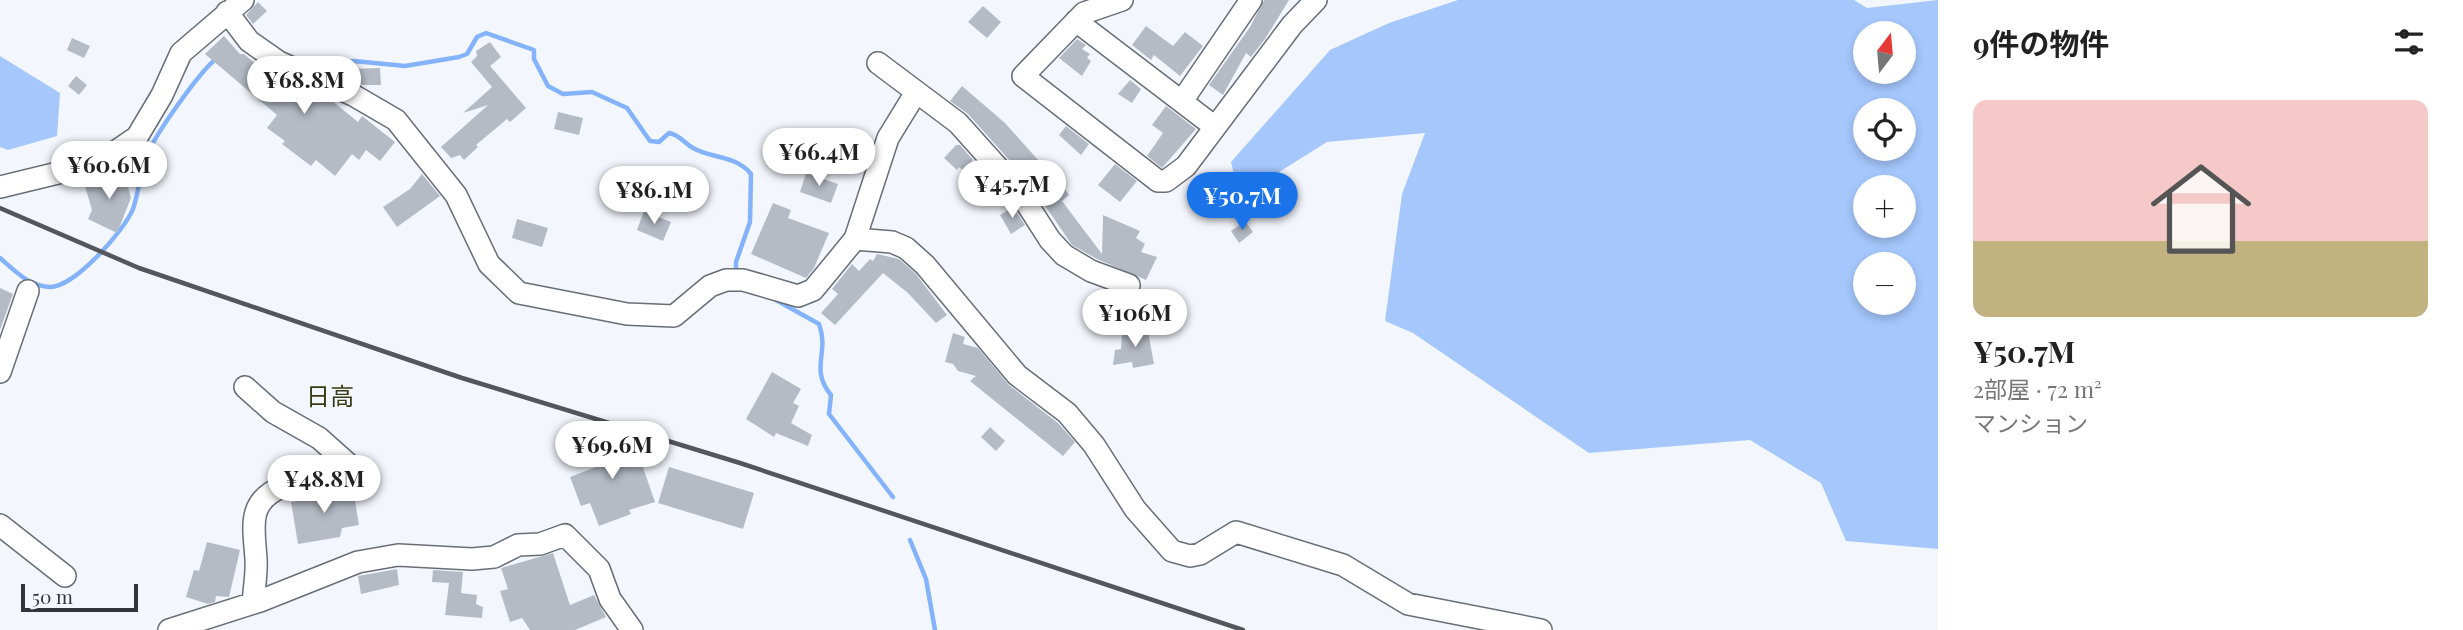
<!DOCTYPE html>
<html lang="ja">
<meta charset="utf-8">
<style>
:root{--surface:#fff;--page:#f6f6f6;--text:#222;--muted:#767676;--accent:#1a73e8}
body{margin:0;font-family:"Playfair Display","Noto Sans JP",serif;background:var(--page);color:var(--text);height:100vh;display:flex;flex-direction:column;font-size:26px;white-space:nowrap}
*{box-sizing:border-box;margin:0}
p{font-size:23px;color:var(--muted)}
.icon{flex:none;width:38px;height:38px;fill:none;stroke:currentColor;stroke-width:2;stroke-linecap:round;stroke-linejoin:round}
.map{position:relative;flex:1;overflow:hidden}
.panel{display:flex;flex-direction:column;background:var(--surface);width:525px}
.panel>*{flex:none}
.needle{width:46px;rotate:16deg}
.tools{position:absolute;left:1853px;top:21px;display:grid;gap:14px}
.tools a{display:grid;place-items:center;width:63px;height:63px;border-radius:50%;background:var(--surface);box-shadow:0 4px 10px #0003;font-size:35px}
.scale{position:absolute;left:21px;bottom:18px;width:117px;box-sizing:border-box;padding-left:7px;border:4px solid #323539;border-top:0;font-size:19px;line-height:24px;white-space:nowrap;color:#323539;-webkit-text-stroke:5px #f3f7fd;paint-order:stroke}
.price{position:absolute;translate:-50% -60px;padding:0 16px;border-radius:24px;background:#fff;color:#222;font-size:23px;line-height:46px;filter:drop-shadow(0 2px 4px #0008)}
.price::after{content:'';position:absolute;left:50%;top:42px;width:21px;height:16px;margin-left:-10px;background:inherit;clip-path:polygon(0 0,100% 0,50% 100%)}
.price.on{background:var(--accent);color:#fff}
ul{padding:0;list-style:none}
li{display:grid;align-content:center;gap:14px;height:371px;padding:0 35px}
li span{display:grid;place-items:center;height:217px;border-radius:14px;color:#555}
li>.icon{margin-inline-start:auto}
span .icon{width:126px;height:126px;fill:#fffc;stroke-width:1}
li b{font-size:30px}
h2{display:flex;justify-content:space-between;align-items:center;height:84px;padding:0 35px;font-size:30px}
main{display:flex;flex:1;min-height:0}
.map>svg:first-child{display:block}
.green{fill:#a5c7fc;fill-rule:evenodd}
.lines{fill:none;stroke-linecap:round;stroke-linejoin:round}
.stream{stroke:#84b3fc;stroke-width:4.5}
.building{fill:#b5bbc5}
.minor-casing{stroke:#686e76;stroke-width:24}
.minor{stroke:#fff;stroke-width:21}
.rail{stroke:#53565a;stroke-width:4.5}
.labels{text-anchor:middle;stroke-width:5;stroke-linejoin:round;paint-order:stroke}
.quarter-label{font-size:24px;fill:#383a12;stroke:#f3f7fd}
</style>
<main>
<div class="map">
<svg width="1938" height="630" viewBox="0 0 1938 630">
<rect width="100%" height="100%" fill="#f3f7fd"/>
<path class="green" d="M1458,0H1854L1867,8L1938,0V549L1846,541L1821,483L1750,440L1589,453L1413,333L1385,321L1402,194L1425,133L1327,142L1271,177L1237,189L1231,162L1330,50L1389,23ZM1904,33V72H1866V33ZM1904,110V149H1866V110ZM1866,187H1904V226H1866ZM1866,264H1904V303H1866Z
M0,56L60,93L57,136L8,150L0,147Z"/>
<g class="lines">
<path class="stream" d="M321,65L354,61L405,66L459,57L467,54L477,37L486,33L534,50V59L548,86L563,94L592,92L627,108L650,141L659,142L669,133C680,135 684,143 693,148C712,159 736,155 751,174L750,222L736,262V273
M0,258C16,272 28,285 49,287C73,289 124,231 133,209C139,192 140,170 148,153C157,132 200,71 217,58
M776,300L819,324C830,353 809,368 831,395L829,414L893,497
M910,540L926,579L935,630"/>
</g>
<path class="building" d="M1264,0H1289L1265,39L1251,57L1246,53L1223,95L1209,85L1250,27Z
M258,2L267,11L253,24L246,15Z
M983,6L1001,22L987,38L968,22Z
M1146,26L1173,46L1185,32L1203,46L1180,76L1154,55L1151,60L1132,45Z
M224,36L240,54H244L271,77L277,76L304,99L311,91L331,100L358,122L362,116L395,142L380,161L366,150L359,160L352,154L335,176L316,160L311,166L282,144L285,141L267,128L277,115L205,54Z
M72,38L90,46L84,58L67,50Z
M1077,39L1086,45L1082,49L1090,54L1087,58L1091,61L1082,76L1059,58Z
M490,42L501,57L490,66L526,108L510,122L507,119L476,145L478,147L464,160L460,155L451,158L441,147L488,105L463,113L492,87L471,62L477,56L476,51Z
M380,68L381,85H363L348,78V69Z
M76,76L87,85L79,95L68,86Z
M1130,80L1141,89L1132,103L1118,94Z
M962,86L1005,123L1050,173L1052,171L1069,195L1062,201L1102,254L1103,215L1140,231L1136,238L1145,244L1141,252L1157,257L1146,280L1097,259L1072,245L1028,181L968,114L950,101Z
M1166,106L1196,129L1162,168L1147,156L1163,133L1152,125Z
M558,112L583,118L579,135L554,129Z
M1066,126L1089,144L1081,155L1059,135Z
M956,145H960L973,160L964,171L959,167L957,170L944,158Z
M1115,164L1137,181L1120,202L1098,185Z
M124,172L131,198L117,233L88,219L92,210L84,183Z
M806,173L838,184L831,203L800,192Z
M422,174L440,196L397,227L383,207L410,189Z
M773,203L791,210L788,218L829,233L814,268L806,278L751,254Z
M1013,207L1025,225L1011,234L1000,215Z
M644,211L671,222L663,241L637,230Z
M517,219L548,228L542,247L512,238Z
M1245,221L1253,232L1239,243L1231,231Z
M877,254L899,259L916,274L947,315L936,323L908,293L883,273L835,325L821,313L838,294L832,289L852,264L859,271L870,259L873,261Z
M0,288L13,294L0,330Z
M1147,326L1154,364L1133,368L1132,362L1113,365L1115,350L1121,349L1122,336L1126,330Z
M953,333L965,337L963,344L978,348L1009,385L1058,423L1075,442L1063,456L970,381L976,376L958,371L953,364L945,362Z
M772,372L801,389L793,403L799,406L791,423L812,435L808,446L776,433L774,437L746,419Z
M990,427L1005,441L996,451L981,437Z
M581,431L638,450L627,455L640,459L655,502L629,510L631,514L599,526L590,503L581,506L570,477L596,467Z
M669,467L754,493L743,529L658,503Z
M353,489L359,525L342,528L340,537L298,544L291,502L299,501L298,496L301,495Z
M207,542L240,550L229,597L216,596L215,602L208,604L186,597L194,570L199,571Z
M553,553L570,605L594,595L606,617L575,630H530L522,618L510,622L500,591L508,589L501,568Z
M397,569L399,585L361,594L358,576Z
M433,570L463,572L461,593L477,595L476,604L483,607L482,618L445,615L449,583L432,582Z"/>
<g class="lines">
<defs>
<path id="minor" d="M1122,0L1084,13L1023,76L1158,181H1166L1186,166L1292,25L1316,0
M227,12L249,41L279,62L353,95L396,120L456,195L489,264L519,293L627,314L674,316L710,286L726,280H743L798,296L813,290L855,239L888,138L915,94
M1076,21L1215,127
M878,63L958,123L1018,190L1050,240L1064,255L1091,271L1129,285
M1182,101L1251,0
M0,187L99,163L137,137L162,95L181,53L243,0
M855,239L892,242L906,248L925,265L1017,375L1067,413L1094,445L1135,509L1172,551L1190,556L1200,554L1236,532L1343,565L1408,604L1541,630
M0,372L28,291
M245,387L273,412L319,438L355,470L349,477C329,479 302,479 284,486C246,501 254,527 256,559C257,573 254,589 253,603
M0,525L65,576
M169,630L260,601L358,562L398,555L472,559L494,557L518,545L540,544L565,535L599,569L610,599L632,630"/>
</defs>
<use href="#minor" class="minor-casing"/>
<use href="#minor" class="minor"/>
<path class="rail" d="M0,208L139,268L462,378L740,463L1243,630"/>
</g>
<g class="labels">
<g class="quarter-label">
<text x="330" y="405">日高</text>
</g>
</g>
</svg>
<div class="tools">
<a><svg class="needle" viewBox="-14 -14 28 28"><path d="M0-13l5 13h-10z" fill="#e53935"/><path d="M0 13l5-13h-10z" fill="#767676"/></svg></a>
<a><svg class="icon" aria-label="locate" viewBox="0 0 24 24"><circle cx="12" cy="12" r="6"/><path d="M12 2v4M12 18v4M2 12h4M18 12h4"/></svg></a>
<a>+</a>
<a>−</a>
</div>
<div class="scale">50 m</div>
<b class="price" style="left:304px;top:116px">¥68.8M</b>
<b class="price" style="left:819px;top:188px">¥66.4M</b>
<b class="price" style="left:109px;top:201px">¥60.6M</b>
<b class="price" style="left:1012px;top:220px">¥45.7M</b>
<b class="price" style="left:654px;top:226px">¥86.1M</b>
<b class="price on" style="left:1242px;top:232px">¥50.7M</b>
<b class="price" style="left:1135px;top:349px">¥106M</b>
<b class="price" style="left:612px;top:481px">¥69.6M</b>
<b class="price" style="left:324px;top:515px">¥48.8M</b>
</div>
<section class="panel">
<h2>9件の物件<svg class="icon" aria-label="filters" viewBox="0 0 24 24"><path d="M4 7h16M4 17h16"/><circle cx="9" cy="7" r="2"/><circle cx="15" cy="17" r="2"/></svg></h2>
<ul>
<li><span style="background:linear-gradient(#f6c9c9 65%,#c2b280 0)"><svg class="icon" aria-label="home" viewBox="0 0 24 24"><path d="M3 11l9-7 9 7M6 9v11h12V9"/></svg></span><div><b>¥50.7M</b><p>2部屋 · 72 m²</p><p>マンション</p></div></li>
</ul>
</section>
</main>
